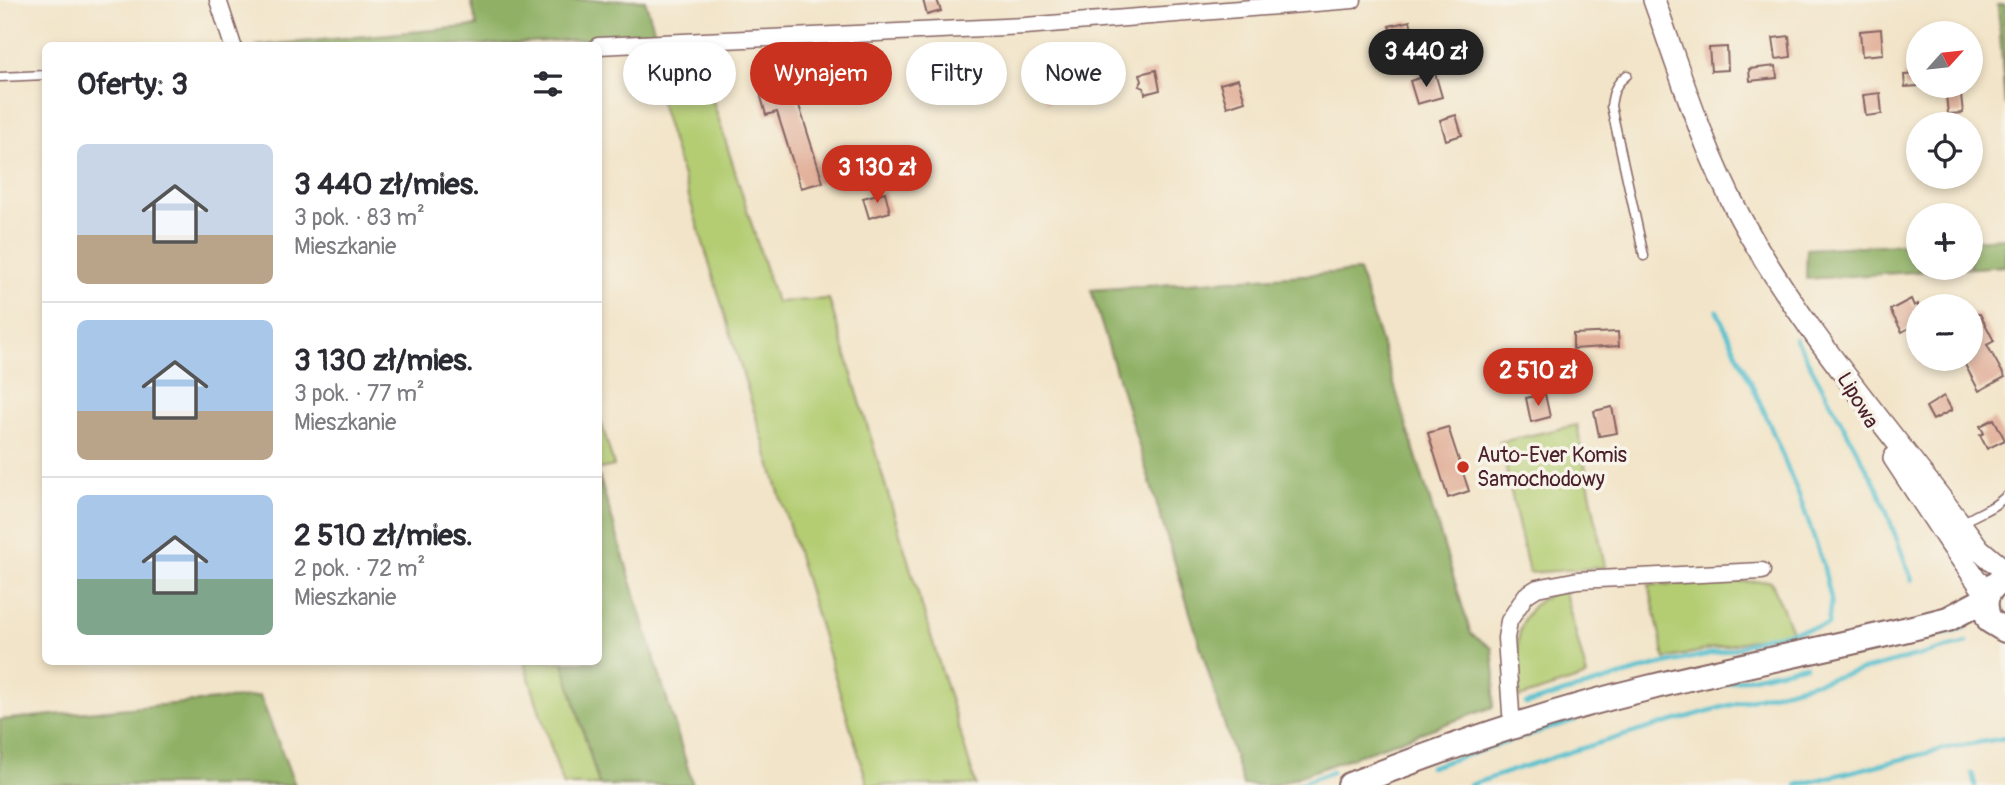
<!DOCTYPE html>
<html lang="pl">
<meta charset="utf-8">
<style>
:root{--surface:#fff;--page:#f7f7f7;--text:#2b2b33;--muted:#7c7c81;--line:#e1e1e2;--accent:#c8321e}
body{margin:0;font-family:Pangolin,sans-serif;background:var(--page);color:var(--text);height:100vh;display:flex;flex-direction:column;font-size:26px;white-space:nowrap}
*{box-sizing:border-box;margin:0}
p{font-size:23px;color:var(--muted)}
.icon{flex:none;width:38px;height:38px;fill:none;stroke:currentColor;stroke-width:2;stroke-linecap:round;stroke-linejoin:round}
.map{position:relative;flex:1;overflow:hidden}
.side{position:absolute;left:42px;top:42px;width:560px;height:623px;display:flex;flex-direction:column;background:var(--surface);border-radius:10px;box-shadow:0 4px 10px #0003}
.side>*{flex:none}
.hud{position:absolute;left:623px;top:42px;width:665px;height:63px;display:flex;gap:14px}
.needle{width:46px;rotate:63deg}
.controls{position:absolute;left:1906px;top:21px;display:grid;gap:14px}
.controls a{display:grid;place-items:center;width:77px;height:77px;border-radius:50%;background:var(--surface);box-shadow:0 4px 10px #0003;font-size:35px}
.price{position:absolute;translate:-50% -60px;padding:0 16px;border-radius:24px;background:var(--accent);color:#fff;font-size:23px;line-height:46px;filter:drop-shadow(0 2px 4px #0008)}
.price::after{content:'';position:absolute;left:50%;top:42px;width:21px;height:16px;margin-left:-10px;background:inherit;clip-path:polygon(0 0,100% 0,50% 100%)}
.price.on{background:#222;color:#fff}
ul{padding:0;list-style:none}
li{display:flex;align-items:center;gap:21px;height:175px;padding:0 35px}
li+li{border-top:2px solid var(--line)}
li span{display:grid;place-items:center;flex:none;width:196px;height:140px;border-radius:10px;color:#555}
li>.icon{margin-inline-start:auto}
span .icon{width:84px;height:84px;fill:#fffc;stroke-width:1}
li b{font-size:30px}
h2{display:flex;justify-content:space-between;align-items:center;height:84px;padding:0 35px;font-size:30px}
.chip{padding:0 24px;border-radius:32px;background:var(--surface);box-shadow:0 4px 10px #0003;font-size:24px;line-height:63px}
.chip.on{background:var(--accent);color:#fff}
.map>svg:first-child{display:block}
.green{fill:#b4cd73;stroke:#7f764f;stroke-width:2}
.forest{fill:#8fb065;stroke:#6c6848;stroke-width:2}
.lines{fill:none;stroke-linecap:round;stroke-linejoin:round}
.stream{stroke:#53bfce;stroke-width:4.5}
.building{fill:#e2b29c}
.service-casing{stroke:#856462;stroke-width:11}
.minor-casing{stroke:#856462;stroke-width:19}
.secondary-casing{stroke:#856462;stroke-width:24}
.trunk-casing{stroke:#856462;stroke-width:28}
.service{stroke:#fff;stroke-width:8}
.minor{stroke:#fff;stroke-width:16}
.secondary{stroke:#fff;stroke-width:21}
.trunk{stroke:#fff;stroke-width:24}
.poi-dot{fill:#c8321e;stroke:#f7f3e8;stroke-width:2.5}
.labels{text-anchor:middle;stroke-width:7;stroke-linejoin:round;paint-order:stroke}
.street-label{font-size:21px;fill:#4a1f2b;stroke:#f7f3e8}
.poi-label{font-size:21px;fill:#4a1f2b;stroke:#f7f3e8;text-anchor:start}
</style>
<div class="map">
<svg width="2005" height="785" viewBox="0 0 2005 785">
<rect width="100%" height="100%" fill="#f7f3e8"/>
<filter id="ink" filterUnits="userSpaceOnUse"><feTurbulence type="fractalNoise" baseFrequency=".0143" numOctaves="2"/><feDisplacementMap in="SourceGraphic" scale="14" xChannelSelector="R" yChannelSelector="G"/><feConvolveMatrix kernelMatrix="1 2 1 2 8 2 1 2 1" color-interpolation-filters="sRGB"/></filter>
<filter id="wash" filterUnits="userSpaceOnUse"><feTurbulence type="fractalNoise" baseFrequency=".00686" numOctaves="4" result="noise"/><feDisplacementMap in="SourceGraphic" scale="28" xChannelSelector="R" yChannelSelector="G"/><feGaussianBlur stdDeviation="1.57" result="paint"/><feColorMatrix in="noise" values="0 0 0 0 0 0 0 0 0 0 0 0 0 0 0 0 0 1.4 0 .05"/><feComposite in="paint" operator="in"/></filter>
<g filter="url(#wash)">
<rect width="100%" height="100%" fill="#f2e4c8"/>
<path class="green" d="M644,49L697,50L776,302L829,299L976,785H868Z
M598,411L614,466L599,469H598Z
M1577,425L1605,567L1529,573L1500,442Z
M1771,581L1792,631L1665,659L1649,585Z
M1564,589L1587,676L1519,698C1518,651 1507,606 1564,589Z
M524,662H563L599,785H563Z"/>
<path class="forest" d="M471,0H645L656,35L482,45L255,46L477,26Z
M1998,5H2005V106Z
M2005,238V266L1806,279L1807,249L1918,243V268H1970L1971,240Z
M1359,271L1471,634L1492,648L1495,677L1493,707L1275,785H1243L1091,290Z
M599,476L693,785H599L563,662H598Z
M260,696L295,785H0V720Z"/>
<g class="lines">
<path class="stream" d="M1796,339L1878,489L1912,580
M1900,643L1964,629
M1655,699L1806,665
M1526,704L1655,666L1737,648L1765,637L1828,625L1831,599L1823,564L1799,495L1764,411L1717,311
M1430,767L1575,720
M1972,773L1975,785
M1296,785L1332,772
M1470,785C1633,728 1800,686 1967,643
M1797,785L1952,747L2005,738"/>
</g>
<g id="blocks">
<path class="building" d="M923,0H937L941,11L927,15Z
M1410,21L1419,54L1399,59L1389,26Z
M1881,29L1883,54L1862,56L1860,31Z
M1789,36L1791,57L1776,59L1773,38Z
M1727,47L1728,70L1711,71L1709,48Z
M1070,64L1077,85L1063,90L1065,98L1047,103L1038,74Z
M1776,66L1777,78L1750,81L1749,69Z
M1156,70L1160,90L1145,94L1144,88L1139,86L1142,81L1140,74Z
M1435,73L1442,97L1417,104L1410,81Z
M1918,74V86L1905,87L1904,75Z
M1238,79L1245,101L1227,107L1220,84Z
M792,83L823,182L801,188L777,112L766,115L760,93Z
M1945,86H1960L1963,113L1948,114Z
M1880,93L1882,114L1866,116L1863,95Z
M1456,115L1462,135L1446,140L1440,120Z
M885,192L890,212L869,218L863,198Z
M1911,299L1914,306L1918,304V323L1902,332L1890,310Z
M1970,314H1980L1994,341L1987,345L2005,377L1979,391L1962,359H1970Z
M1618,332L1619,346L1573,349V334Z
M1545,394L1550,417L1531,422L1526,398Z
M1944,396L1952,410L1933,420L1926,407Z
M1612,407L1617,433L1599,436L1594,411Z
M1994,419L2005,440L1987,449L1980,435L1984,433L1980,426Z
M1448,427L1469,491L1448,498L1428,433Z"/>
</g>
</g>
<g filter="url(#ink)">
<use href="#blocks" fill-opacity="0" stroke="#856462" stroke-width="2"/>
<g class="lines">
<defs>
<path id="service" d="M1627,75C1615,84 1613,92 1611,106L1644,256
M0,77L46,75
M1961,524C1976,513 1992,510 2005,497"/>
<path id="minor" d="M218,0L233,46
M598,46L1025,26L1353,0
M1515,726L1511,713L1506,638L1509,621L1526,595L1537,588L1578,580L1762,571"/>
<path id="secondary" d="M1654,0C1680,73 1703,148 1740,217C1805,337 1899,439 1979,549L2005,571
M1894,458L1946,537L1987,595"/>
<path id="trunk" d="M2005,579C1986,587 1981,603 1990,621L2005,630
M1350,785C1447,747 1547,712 1648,688C1747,663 1849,645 1948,619L1986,599"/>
</defs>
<use href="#service" class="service-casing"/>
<use href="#minor" class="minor-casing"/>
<use href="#secondary" class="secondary-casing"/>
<use href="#trunk" class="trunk-casing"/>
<use href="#service" class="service"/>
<use href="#minor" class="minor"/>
<use href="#secondary" class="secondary"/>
<use href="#trunk" class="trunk"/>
</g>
</g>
<circle class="poi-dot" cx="1463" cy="467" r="7"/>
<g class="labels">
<g class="street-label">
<text transform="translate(1858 400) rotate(59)" y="7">Lipowa</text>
</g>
<g class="poi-label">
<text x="1477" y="462">Auto-Ever Komis<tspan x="1477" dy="24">Samochodowy</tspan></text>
</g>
</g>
</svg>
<div class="controls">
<a><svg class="needle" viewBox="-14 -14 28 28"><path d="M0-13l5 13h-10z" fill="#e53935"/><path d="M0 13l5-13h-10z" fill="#7c7c81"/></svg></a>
<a><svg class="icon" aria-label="locate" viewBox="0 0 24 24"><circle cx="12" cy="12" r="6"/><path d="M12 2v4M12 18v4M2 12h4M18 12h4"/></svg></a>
<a>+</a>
<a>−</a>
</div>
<b class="price on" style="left:1426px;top:89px">3 440 zł</b>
<b class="price" style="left:877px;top:205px">3 130 zł</b>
<b class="price" style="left:1538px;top:408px">2 510 zł</b>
<div class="hud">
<a class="chip">Kupno</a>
<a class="chip on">Wynajem</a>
<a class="chip">Filtry</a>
<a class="chip">Nowe</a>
</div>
<section class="side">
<h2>Oferty: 3<svg class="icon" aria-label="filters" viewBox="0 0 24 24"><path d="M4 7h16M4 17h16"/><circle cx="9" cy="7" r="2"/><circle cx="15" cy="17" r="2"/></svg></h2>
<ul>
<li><span style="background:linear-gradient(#c9d6e8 65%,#b9a48a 0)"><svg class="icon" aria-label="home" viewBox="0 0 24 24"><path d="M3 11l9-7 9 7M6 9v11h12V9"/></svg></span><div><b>3 440 zł/mies.</b><p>3 pok. · 83 m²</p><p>Mieszkanie</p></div></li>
<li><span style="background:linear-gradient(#a9c7e8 65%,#b9a48a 0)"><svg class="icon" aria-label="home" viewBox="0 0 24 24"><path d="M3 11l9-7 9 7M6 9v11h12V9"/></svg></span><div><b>3 130 zł/mies.</b><p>3 pok. · 77 m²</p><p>Mieszkanie</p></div></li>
<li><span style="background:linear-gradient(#a9c7e8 60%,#7fa58c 0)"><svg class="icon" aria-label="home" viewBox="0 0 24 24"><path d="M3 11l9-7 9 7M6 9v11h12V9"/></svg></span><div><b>2 510 zł/mies.</b><p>2 pok. · 72 m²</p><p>Mieszkanie</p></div></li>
</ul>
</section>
</div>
